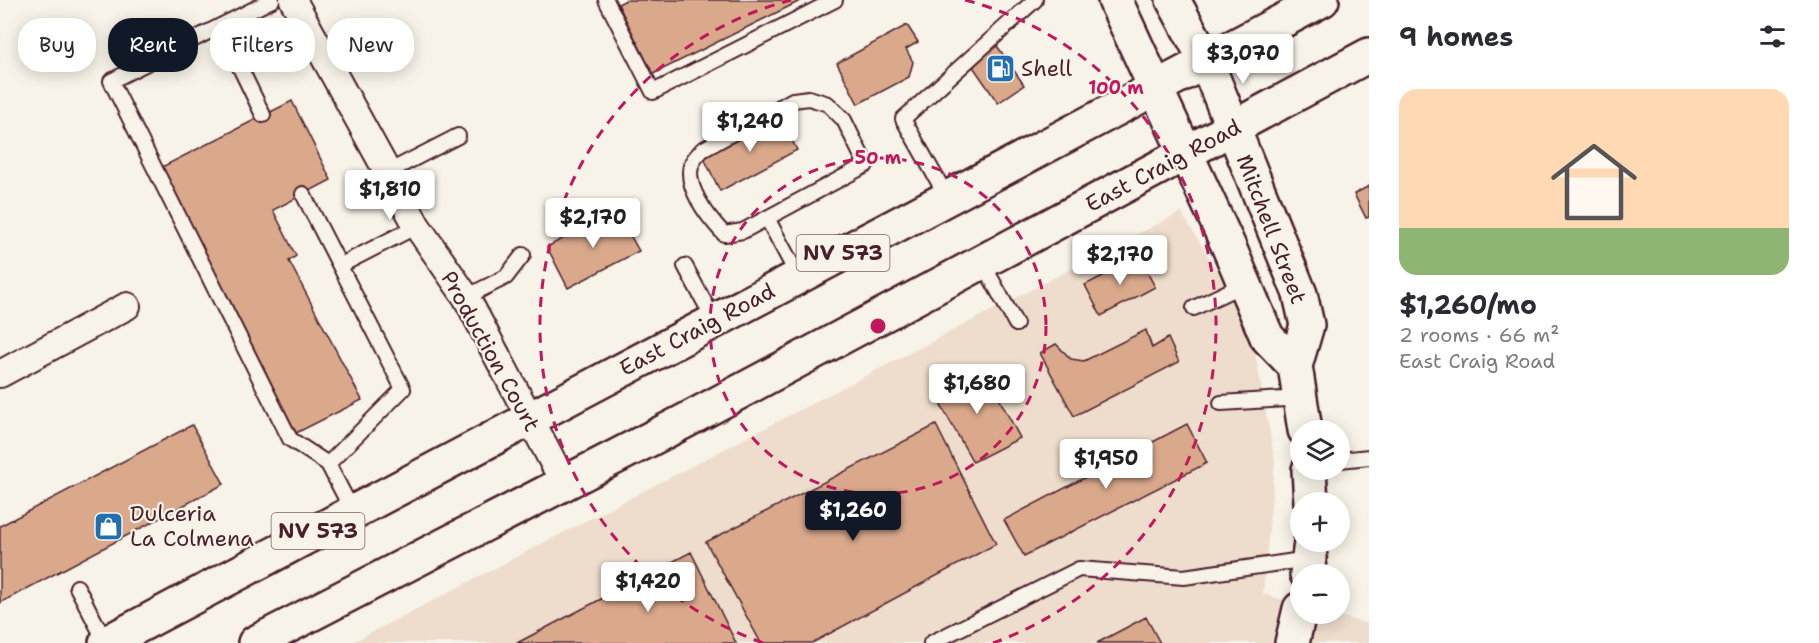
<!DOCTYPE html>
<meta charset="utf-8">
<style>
:root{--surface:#fff;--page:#f2f2f3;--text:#2b2b33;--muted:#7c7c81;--line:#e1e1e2;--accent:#111827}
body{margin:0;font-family:"Shantell Sans",sans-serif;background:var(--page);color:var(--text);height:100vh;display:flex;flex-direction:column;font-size:22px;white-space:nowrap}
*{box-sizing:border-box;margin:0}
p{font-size:20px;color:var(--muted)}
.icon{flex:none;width:33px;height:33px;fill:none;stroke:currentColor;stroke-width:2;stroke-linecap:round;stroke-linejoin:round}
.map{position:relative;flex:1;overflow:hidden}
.sheet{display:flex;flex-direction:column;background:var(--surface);width:450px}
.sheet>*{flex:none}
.guide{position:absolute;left:18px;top:18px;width:570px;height:54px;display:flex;gap:12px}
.fabs{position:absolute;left:1290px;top:420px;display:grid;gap:12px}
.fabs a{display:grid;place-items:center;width:60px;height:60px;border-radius:50%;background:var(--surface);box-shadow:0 3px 15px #0003;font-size:30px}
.price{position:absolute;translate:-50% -51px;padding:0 14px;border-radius:6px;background:#fff;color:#222;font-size:20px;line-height:39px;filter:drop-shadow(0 2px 3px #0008)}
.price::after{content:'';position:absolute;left:50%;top:36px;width:18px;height:14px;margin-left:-9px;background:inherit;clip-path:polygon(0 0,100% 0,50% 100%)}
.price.current{background:var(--accent);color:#fff}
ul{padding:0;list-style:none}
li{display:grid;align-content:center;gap:12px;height:318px;padding:0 30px}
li+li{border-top:2px solid var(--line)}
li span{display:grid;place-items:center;height:186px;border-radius:18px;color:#555}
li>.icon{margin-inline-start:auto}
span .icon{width:108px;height:108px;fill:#fffc;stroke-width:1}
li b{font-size:26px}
h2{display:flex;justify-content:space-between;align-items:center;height:72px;padding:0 30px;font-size:26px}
.tag{padding:0 21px;border-radius:24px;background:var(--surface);box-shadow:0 3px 15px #0003;font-size:21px;line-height:54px}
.tag.current{background:var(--accent);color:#fff}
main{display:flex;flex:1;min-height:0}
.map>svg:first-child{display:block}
.built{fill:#edc}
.building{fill:#daa98c;stroke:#4a1f2b;stroke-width:1.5}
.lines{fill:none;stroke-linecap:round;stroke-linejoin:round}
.lane-casing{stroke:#4a1f2b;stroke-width:18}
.street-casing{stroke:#4a1f2b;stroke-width:30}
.secondary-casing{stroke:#4a1f2b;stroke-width:38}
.primary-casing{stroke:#4a1f2b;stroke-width:38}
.lane{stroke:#f7f3e8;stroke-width:14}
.street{stroke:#f7f3e8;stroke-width:26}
.secondary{stroke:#f7f3e8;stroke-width:33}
.primary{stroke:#f7f3e8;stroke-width:33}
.ring{fill:none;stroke:#c2185b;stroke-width:3;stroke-dasharray:10 8}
.labels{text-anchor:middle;stroke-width:4.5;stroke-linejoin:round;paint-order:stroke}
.shield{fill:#f7f3e8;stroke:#7e5f64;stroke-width:1.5}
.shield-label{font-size:21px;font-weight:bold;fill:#4a1f2b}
.poi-label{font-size:22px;fill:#4a1f2b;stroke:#f7f3e8;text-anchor:start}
.street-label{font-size:22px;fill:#4a1f2b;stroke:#f7f3e8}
.centre{fill:#c2185b;stroke:#f7f3e8;stroke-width:3}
.ring-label{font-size:18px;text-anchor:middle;font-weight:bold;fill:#c2185b;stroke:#f7f3e8;stroke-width:4.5;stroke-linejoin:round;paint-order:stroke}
</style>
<main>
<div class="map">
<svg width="1369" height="643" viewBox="0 0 1369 643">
<rect width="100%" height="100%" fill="#f7f3e8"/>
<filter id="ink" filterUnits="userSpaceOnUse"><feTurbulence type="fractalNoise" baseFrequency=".0167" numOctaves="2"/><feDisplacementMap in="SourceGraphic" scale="12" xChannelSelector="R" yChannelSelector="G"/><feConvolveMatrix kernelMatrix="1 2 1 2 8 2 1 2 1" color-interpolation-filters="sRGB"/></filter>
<g filter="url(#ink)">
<path class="built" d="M1181,212L1250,325L1275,461L1263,594L1300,605V614H1331L1369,624V643H351Z"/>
<path class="building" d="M626,0H802L653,74L618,4Z
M907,25L918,42L906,49L913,62L909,77L858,104L837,63Z
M991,37L1024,85L998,103L965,55Z
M292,101L331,180L273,210L296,256L289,261L362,400L296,433L226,293L219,296L156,170Z
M779,116L797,150L720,191L703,156Z
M1369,186V217L1366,218L1354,194Z
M616,210L639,251L568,288L547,247Z
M1139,257L1155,287L1101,316L1085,285Z
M1146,330L1152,348L1168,338L1179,362L1074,416L1040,353L1056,344L1071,359L1084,361Z
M983,368L1020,438L973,462L934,393Z
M1187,424L1207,463L1024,556L1004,520Z
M192,425L224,484L0,603V526Z
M936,425L996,544L812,643H761L706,542Z
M691,552L736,643H517Z
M1146,617L1160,643H1097Z"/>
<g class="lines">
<defs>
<path id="lane" d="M272,0L111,81L290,439L328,464L353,512
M606,0L653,92L835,0
M220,26L263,115
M809,98L828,104L844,120L866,165L743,231L724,234C709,218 681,184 693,161C695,157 700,153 702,150L793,100Z
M388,172L458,136
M303,194L403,389L328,464
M947,197L903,119L1035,0
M767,218L798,276
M982,262L1016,324
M341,265L417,226
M685,266L714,320
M466,297L506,277L523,255
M1194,308L1244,284
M1221,403L1301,398
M1340,460L1369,457
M77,587L106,643
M931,643L1079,569L1184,577L1308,559"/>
<path id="street" d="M293,0L417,226L466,297L564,483
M0,374L127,306"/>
<path id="secondary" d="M1115,0L1228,245L1267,337L1295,366
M1173,0L1206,61L1300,294L1307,325L1295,366L1305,430
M1309,470L1311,502
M1307,574L1311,542
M1292,643L1300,609"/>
<path id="primary" d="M106,643L1322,0
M255,643L685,421L1369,55"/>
</defs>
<use href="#lane" class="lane-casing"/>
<use href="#street" class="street-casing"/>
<use href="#secondary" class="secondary-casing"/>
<use href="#primary" class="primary-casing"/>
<use href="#lane" class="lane"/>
<use href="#street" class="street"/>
<use href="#secondary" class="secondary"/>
<use href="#primary" class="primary"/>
</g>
</g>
<g class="ring">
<circle cx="878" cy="326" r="168"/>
<path d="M763 643A337 337 0 0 1 791 0M965 0A337 337 0 0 1 993 643"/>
</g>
<defs>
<symbol id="fuel-square" viewBox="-11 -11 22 22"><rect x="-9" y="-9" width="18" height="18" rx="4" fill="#1f6fb2" stroke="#f7f3e8"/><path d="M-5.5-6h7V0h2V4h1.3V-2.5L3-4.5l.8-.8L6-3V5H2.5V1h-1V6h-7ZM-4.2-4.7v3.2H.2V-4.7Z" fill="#fff"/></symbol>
<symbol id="shop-square" viewBox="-11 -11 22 22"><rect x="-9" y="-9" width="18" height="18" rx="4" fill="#1f6fb2" stroke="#f7f3e8"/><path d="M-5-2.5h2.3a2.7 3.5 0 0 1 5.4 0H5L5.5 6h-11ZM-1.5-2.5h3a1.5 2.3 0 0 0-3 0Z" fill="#fff"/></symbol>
</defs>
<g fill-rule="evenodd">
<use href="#fuel-square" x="984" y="52" width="33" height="33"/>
<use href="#shop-square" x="92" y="510" width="33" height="33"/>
</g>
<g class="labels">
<g class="shield">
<rect x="796.5" y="235" width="93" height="36" rx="4.5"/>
<rect x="271.5" y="513" width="93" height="36" rx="4.5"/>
</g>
<g class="shield-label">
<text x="843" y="260">NV 573</text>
<text x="318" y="538">NV 573</text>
</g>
<g class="poi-label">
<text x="1021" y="76">Shell</text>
<text x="130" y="521">Dulceria<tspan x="130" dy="25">La Colmena</tspan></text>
</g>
<g class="street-label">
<text transform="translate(1163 165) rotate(-28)" y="8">East Craig Road</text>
<text transform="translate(1272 229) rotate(69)" y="8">Mitchell Street</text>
<text transform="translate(697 329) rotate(-28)" y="8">East Craig Road</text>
<text transform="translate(491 351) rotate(61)" y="8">Production Court</text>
</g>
</g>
<circle cx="878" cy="326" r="9" class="centre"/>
<g class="ring-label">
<text x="1116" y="94">100 m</text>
<text x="878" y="164">50 m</text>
</g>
</svg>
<div class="fabs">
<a><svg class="icon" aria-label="layers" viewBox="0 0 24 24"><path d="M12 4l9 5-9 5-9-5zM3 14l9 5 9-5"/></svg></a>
<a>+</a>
<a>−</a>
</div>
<b class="price" style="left:1243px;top:85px">$3,070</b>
<b class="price" style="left:750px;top:153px">$1,240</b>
<b class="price" style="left:390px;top:221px">$1,810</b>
<b class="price" style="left:593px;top:249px">$2,170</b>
<b class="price" style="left:1120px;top:286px">$2,170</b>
<b class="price" style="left:977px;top:415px">$1,680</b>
<b class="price" style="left:1106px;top:490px">$1,950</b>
<b class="price current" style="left:853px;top:542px">$1,260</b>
<b class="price" style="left:648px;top:613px">$1,420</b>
<div class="guide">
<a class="tag">Buy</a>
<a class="tag current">Rent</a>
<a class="tag">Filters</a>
<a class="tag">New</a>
</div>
</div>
<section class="sheet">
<h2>9 homes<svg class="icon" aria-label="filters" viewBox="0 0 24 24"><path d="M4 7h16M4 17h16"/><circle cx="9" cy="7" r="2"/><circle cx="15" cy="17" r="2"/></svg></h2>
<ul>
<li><span style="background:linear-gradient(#ffd9b3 75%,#8fb573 0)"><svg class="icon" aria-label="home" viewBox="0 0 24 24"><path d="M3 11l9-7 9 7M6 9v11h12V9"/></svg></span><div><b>$1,260/mo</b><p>2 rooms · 66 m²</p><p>East Craig Road</p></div></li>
</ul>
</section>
</main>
